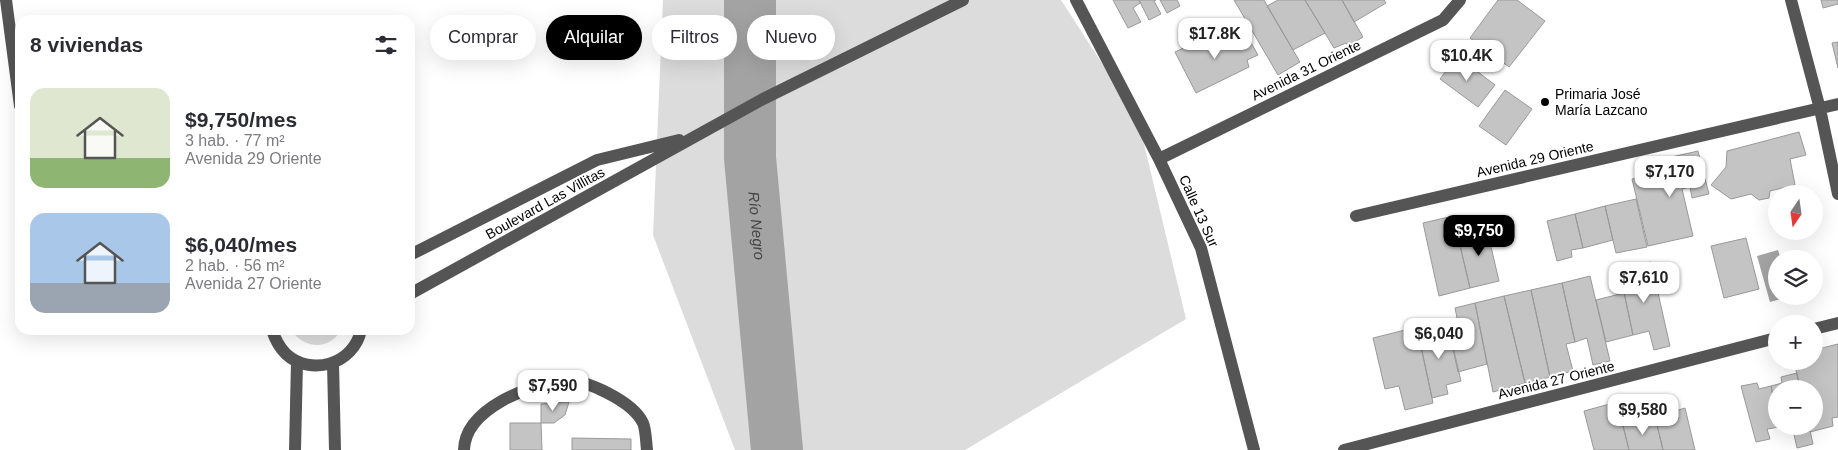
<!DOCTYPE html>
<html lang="es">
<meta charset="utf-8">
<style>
:root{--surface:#fff;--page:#f7f7f7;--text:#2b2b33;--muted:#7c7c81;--accent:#000}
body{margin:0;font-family:Arial,sans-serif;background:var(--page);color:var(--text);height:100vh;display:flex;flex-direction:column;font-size:19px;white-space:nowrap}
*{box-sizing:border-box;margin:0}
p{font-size:16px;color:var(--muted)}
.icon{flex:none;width:28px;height:28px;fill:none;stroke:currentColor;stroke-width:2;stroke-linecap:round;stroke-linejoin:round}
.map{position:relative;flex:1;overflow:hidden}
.side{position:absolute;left:15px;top:15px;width:400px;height:320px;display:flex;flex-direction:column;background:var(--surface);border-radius:15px;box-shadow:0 5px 20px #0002}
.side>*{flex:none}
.banner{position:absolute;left:430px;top:15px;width:475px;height:45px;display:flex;gap:10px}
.needle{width:32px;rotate:193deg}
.buttons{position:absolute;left:1768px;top:185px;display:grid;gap:10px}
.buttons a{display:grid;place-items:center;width:55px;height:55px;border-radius:50%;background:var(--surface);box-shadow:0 5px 20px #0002;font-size:25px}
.price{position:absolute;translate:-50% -42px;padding:0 11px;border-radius:10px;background:#fff;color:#222;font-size:16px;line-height:32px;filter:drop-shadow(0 1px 2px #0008)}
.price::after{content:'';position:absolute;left:50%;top:30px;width:15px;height:11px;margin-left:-8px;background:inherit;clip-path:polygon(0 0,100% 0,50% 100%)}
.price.on{background:var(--accent);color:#fff}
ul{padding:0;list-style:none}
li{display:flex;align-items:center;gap:15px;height:125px;padding:0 15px}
li span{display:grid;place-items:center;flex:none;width:140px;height:100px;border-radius:15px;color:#555}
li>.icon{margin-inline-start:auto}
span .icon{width:60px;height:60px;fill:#fffc;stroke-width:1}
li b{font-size:21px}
h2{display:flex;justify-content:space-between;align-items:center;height:60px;padding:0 15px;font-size:21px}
.tag{padding:0 18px;border-radius:22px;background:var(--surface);box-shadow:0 5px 20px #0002;font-size:18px;line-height:45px}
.tag.on{background:var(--accent);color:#fff}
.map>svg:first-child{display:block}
.green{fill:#dcdcdc}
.water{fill:#a3a3a3}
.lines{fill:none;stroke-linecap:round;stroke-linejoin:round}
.river{stroke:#a3a3a3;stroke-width:52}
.building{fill:#c4c4c4;stroke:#999}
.minor{stroke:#555;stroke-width:12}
.poi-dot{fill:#000;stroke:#fff;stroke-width:2}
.labels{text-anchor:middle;stroke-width:4;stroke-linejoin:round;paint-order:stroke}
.street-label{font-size:14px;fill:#000;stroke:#fff}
.poi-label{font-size:14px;fill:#000;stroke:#fff;text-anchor:start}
.water-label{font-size:15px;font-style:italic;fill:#444;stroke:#fff}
</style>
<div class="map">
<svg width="1838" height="450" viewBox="0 0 1838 450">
<rect width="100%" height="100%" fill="#fff"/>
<path class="green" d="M663,0H1061L1138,119L1186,319L965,450H735L653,235Z
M291,330H341C329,351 304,349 291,330Z"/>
<path class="water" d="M1778,250L1781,259H1776V296H1784L1785,298L1770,302L1757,256Z"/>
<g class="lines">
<path class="river" id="s1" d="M750,0V158L777,450"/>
</g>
<path class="building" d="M1113,0H1139L1140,3L1133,8L1141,22L1128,28Z
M1139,0H1156L1154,1L1161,14L1149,20Z
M1160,0H1177L1180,6L1167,13Z
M1234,0H1264L1300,62L1278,75Z
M1278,0H1305L1325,33L1293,50L1267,6Z
M1305,0H1342L1363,37L1348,46L1346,43L1334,48Z
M1342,0H1384L1386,3L1354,22Z
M1498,0H1517L1545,21L1509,67L1470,38Z
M1821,0H1838V4L1823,8Z
M1232,30L1240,44L1249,39L1258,55L1247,60L1249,67L1196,93L1175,52L1201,40L1204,45Z
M1838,42V68L1832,43Z
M1457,56L1495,85L1478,107L1440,79Z
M1505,90L1532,109L1506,145L1479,126Z
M1799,132L1806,155L1790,159L1795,185L1770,191L1769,198L1759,200L1751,194L1731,199L1711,185L1726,167L1727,151Z
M1698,151L1709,194L1692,198L1690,187L1682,189L1693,236L1648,246L1632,179L1669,170L1667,158Z
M1636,199L1647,247L1616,253L1605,206Z
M1605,206L1613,240L1583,248L1575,214Z
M1575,214L1583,248L1571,250L1572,257L1557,261L1547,221Z
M1453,216L1470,288L1439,296L1423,223Z
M1485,221L1499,281L1470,288L1459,241L1469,238L1467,227Z
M1746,238L1759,289L1724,298L1711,246Z
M1651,262L1670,346L1654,350L1649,331L1633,335L1619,269Z
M1590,276L1610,361L1593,365L1587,338L1575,342L1562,283Z
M1562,283L1575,342L1566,344L1573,371L1550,377L1531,290Z
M1531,290L1550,377L1525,383L1504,296Z
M1624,293L1633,335L1606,342L1596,300Z
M1504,296L1525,383L1493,392L1475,303Z
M1475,303L1487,364L1458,372L1448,326L1458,323L1455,308Z
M1448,326L1461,381L1446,385L1448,394L1432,398L1418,333Z
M1417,327L1433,403L1405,410L1399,386L1385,389L1373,338Z
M1838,344V417L1832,418L1833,426L1810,432L1809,426H1814V389H1800L1794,361H1814V350Z
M1797,373L1800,389H1776V410L1771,386L1782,383L1781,377Z
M1757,383L1759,389L1771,386L1776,410V426L1780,427L1767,429L1770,439L1756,442L1741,386Z
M569,402L565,415L554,423H541V404Z
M1617,402L1629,450H1594L1584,411Z
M1685,408L1695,450H1663L1655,417Z
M1655,417L1663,450H1629L1623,426Z
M510,423H541L542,450H510Z
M1792,426H1809L1813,444L1797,448Z
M572,438L631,439V450H572Z"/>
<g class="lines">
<path class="minor" d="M6,0L20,106
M1076,0L1159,159L1201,248L1254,450
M1791,0L1820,109L1838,194
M1159,159L1443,20L1460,0
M1356,216L1838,104
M410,255L597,160L679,140
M410,294L763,99L963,0
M1814,329L1838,323
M272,330C275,339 279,347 286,354C311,377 354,364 361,330
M333,363L335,450
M295,450L297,362
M464,450C465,409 529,384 564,381C587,379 633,402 643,423C646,430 646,442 647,450
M1344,450L1776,338"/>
</g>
<circle class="poi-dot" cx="1545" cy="102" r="5"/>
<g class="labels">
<g class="street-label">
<text transform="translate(1306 70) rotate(-26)" y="5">Avenida 31 Oriente</text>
<text transform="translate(1535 159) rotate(-13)" y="5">Avenida 29 Oriente</text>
<text transform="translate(545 203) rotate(-29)" y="5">Boulevard Las Villitas</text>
<text transform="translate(1199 211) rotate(66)" y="5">Calle 13 Sur</text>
<text transform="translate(1556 380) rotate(-14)" y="5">Avenida 27 Oriente</text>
</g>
<g class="poi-label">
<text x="1555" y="99">Primaria José<tspan x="1555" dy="16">María Lazcano</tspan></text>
</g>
<g class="water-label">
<text dy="5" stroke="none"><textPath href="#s1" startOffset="226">Río Negro</textPath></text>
</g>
</g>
</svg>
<div class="buttons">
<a><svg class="needle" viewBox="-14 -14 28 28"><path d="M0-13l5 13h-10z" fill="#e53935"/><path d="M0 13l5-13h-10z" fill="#7c7c81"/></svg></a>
<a><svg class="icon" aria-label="layers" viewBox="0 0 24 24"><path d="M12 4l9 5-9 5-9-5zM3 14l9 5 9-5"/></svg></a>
<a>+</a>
<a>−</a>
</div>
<b class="price" style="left:1215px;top:60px">$17.8K</b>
<b class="price" style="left:1467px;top:82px">$10.4K</b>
<b class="price" style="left:1670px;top:198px">$7,170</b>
<b class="price on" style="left:1479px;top:257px">$9,750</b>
<b class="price" style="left:1644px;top:304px">$7,610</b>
<b class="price" style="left:1439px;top:360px">$6,040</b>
<b class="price" style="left:553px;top:412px">$7,590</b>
<b class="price" style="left:1643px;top:436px">$9,580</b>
<div class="banner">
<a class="tag">Comprar</a>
<a class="tag on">Alquilar</a>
<a class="tag">Filtros</a>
<a class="tag">Nuevo</a>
</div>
<section class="side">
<h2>8 viviendas<svg class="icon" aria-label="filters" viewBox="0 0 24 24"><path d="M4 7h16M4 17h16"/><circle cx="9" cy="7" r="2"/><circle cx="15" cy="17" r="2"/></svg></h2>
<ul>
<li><span style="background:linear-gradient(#dfe7d0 70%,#8fb573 0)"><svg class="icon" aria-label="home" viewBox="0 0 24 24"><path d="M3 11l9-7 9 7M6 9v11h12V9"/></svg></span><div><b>$9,750/mes</b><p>3 hab. · 77 m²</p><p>Avenida 29 Oriente</p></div></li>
<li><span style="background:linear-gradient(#a9c7e8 70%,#9aa5b1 0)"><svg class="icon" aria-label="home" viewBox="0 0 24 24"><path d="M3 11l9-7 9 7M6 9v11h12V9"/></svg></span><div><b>$6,040/mes</b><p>2 hab. · 56 m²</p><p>Avenida 27 Oriente</p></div></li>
</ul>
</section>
</div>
